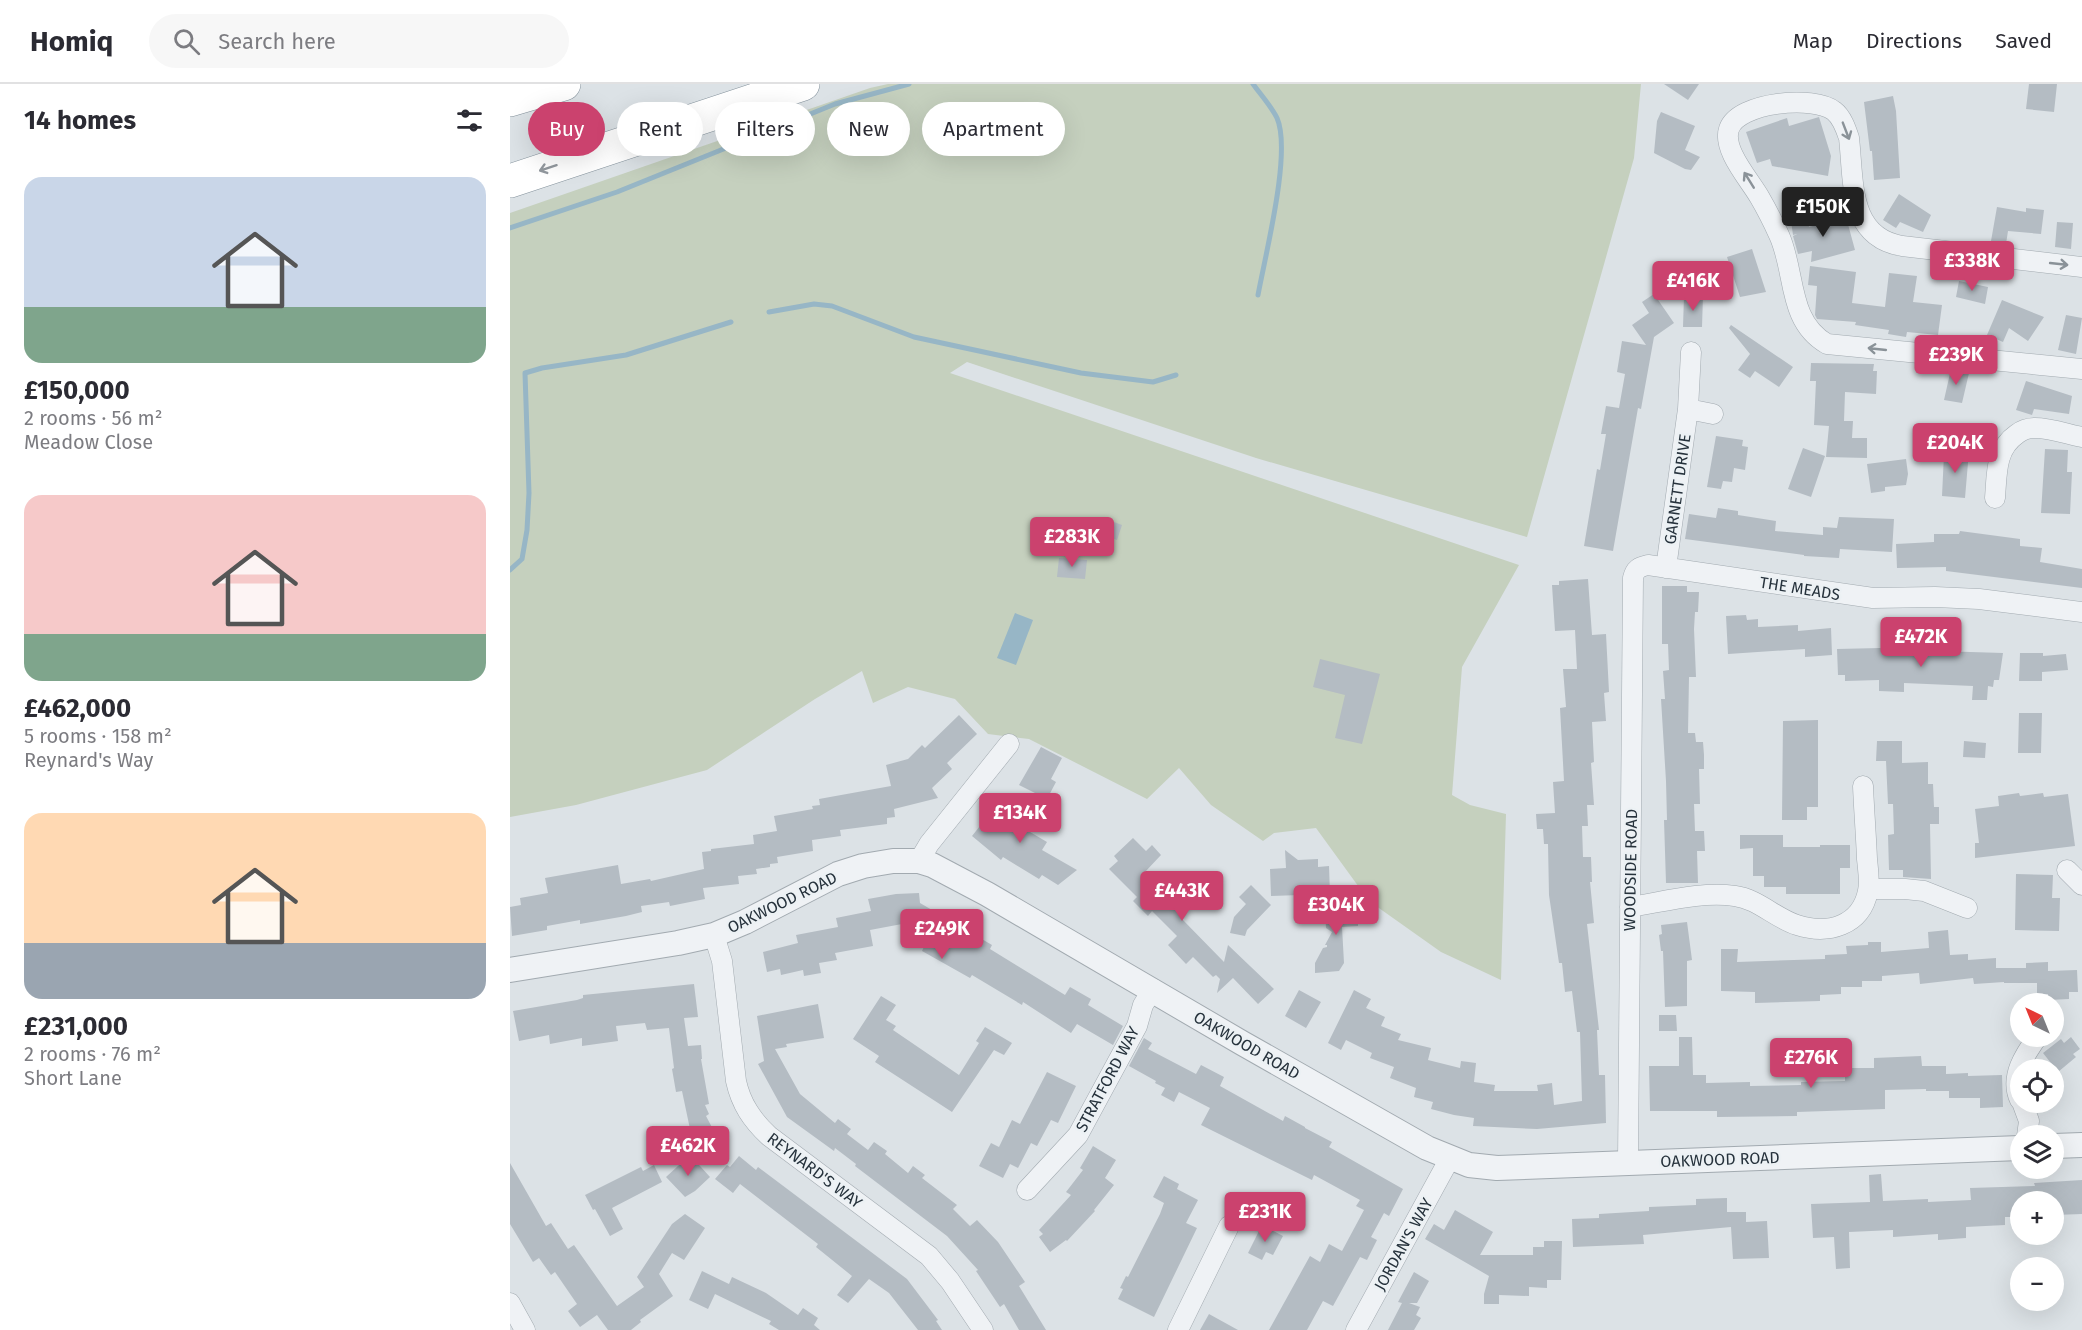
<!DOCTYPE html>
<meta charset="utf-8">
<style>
:root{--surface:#fff;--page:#f7f7f7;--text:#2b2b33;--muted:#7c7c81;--line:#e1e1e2;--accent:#cb426e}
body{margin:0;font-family:"Fira Sans",sans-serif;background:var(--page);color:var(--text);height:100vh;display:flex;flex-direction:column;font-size:22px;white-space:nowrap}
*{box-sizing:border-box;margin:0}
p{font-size:20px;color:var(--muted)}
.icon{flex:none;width:33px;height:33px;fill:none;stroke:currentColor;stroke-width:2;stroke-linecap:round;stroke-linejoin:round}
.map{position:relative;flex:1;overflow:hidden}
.side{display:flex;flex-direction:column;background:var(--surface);width:510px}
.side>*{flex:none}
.guide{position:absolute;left:18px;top:18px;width:570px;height:54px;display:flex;gap:12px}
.needle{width:39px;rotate:317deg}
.tools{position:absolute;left:1500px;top:909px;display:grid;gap:12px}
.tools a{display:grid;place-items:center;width:54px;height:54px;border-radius:50%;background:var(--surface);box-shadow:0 6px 24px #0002;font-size:30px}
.price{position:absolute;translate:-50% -51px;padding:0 14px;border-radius:6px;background:var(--accent);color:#fff;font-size:20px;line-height:39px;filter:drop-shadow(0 2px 3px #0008)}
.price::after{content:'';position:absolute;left:50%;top:36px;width:18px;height:14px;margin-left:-9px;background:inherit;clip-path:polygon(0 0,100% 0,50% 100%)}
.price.active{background:#222;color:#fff}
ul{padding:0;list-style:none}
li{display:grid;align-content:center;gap:12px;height:318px;padding:0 24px}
li span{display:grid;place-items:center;height:186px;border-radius:18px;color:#555}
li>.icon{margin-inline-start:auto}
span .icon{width:108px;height:108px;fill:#fffc;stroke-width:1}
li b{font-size:26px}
h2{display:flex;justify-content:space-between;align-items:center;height:72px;padding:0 24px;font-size:26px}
.chip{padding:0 21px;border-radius:27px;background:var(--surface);box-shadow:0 6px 24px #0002;font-size:21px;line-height:54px}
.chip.active{background:var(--accent);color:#fff}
header{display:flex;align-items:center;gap:36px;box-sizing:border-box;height:84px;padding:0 30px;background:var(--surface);border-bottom:2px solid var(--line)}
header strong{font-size:28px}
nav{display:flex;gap:33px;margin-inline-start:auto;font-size:21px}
.search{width:420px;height:54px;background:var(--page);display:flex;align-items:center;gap:15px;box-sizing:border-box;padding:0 21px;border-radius:33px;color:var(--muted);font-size:22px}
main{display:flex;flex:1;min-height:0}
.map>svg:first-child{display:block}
.green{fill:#c5d0be}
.water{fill:#97b6c6}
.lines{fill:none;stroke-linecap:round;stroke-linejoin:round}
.stream{stroke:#97b6c6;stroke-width:5}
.building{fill:#b4bcc3}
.minor-casing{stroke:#a2aab0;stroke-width:21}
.tertiary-casing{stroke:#a2aab0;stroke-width:26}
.motorway-casing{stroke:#84929c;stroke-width:34}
.minor{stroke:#eff2f5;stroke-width:20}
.tertiary{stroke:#eff2f5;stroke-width:24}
.motorway{stroke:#fff;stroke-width:33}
.oneway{stroke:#8a9298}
.oneway2{stroke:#92989e}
.labels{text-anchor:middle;stroke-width:5;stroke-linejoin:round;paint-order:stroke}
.street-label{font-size:16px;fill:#26323c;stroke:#ecf1f4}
</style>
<header>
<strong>Homiq</strong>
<div class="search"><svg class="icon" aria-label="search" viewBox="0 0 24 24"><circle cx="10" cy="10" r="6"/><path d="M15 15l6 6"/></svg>Search here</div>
<nav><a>Map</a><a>Directions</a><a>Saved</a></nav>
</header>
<main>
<section class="side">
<h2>14 homes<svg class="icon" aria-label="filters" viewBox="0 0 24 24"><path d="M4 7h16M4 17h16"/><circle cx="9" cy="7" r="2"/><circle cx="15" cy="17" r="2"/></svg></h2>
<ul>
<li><span style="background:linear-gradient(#c9d6e8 70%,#7fa58c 0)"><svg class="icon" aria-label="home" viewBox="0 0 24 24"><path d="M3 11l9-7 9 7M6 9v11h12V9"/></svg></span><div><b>£150,000</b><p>2 rooms · 56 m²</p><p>Meadow Close</p></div></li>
<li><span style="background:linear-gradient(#f6c9c9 75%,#7fa58c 0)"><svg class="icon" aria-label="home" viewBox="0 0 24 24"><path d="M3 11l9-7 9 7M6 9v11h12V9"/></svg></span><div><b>£462,000</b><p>5 rooms · 158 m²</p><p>Reynard's Way</p></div></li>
<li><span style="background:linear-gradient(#ffd9b3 70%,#9aa5b1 0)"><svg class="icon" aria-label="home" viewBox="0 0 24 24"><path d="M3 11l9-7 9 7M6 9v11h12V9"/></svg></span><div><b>£231,000</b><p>2 rooms · 76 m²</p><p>Short Lane</p></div></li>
</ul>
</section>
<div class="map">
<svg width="1572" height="1246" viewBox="0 0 1572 1246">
<rect width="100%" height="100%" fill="#dce2e6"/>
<path class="green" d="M378,0H1131L1124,74L1017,453L746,374L457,278L440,289L1009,481L952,583L942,711L960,721L996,730L991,896L931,868L859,817L806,744L764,749L753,757L701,721L669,684L637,715L519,655L478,650L445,615L398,603L363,619L352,587L305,615L197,686L66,721L0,733V129L360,4Z"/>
<path class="water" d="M505,529L523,536L506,581L487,574Z"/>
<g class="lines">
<path class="stream" d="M743,0C751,11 761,22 767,34C782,68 755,172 748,211
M0,144L107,108L325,20L399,0
M259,228L304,220L322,222L404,253L571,289L643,298L666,291
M0,486L12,475L17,446L19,409L15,289L32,284L116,271L221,238"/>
</g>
<path class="building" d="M1154,0H1189L1178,16Z
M1519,0H1547L1544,28L1516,25Z
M1383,12L1386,27L1390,94L1364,96L1362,67H1360L1354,18Z
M1151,28L1185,42L1175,66L1190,73L1181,86L1175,85L1144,69L1147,37Z
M1309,33L1321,72L1318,92L1262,82L1260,75L1247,79L1236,48L1277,34L1279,42Z
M1389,110L1421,131L1413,148L1390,138L1386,144L1373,136Z
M1487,123L1516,128V124L1534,126L1531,150L1498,147L1496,160L1481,157Z
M1297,133L1299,143L1336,133L1345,166L1301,178L1302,167L1288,170L1283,152L1287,150L1283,151L1281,137Z
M1547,138L1563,139L1561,165L1545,163Z
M1242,165L1256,208L1230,213L1217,173Z
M1300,182L1346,188L1342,219L1375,223L1379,189L1407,192L1403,218L1432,221L1428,251L1397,248L1396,253L1378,250L1379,246L1345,241L1346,238L1307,235L1305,231L1307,202L1298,201Z
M1449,197L1478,203L1475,220L1446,213Z
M1144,210L1164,239L1144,253L1131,325L1128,324L1103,467L1074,462L1087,385L1090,386L1096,350H1091L1096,322L1109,324L1115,290L1107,288L1112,257L1136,261L1122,241L1139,229L1132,218Z
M1174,212H1193L1192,243H1173Z
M1492,216L1534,233L1518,257L1499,244L1493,258L1477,251Z
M1556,231L1572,234L1566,270L1548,266Z
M1221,241L1283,283L1269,303L1245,287L1240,294L1228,286L1240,270L1219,244Z
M1301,279L1364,280L1363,287H1367L1366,310L1335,308L1334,337H1343L1342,354H1357V374L1316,373L1319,342L1304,341L1306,297H1300Z
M1441,285L1459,289L1452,319L1434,316Z
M1516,297L1562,312L1559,330L1524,325L1522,331L1506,326Z
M1206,352L1233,356L1232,362L1238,363L1235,386L1224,384L1222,398L1213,397L1211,405L1197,403Z
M1293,364L1315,372L1301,413L1278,405Z
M1535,365L1558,366L1557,388H1562L1560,430L1531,429Z
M1459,367L1455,414L1432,412L1434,370Z
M1396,375L1398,390L1396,401L1375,403V407L1361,409L1357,380Z
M1208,424L1228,427V431L1266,437L1265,447L1313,451V443L1327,444L1329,433L1384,435L1382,468L1330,465L1329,474L1294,472V471L1175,455L1179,430L1206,434Z
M593,434L612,441L607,456L587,449Z
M1450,447L1510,455V462L1532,464L1530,478L1572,485V504L1436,487V483L1387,484L1386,460L1424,458V450H1449Z
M549,474L577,476L575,495L547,493Z
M1078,495L1082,551L1096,550L1099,608L1094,609L1096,637L1082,638L1084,678L1081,679L1084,721H1077L1078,742H1072L1073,773H1081L1082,798H1080L1084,839L1077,840L1089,946H1087L1089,991H1095L1096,1039L1027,1045L963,1042L964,1034L944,1031L921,1025L923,1018L904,1013L906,1004L880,994L884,983L860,974L862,969L836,956L831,966L818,959L844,906L861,915L856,924L875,933L871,942L891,950L888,956L921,964L918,976L950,984L951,977L966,979L964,998L985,1001L984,1007H1028L1027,1001L1042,999L1044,1021L1072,1017L1070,948H1067L1062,907L1055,908L1052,879H1049L1039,811L1038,760H1034L1033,745H1027L1026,730L1045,729L1043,698L1054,697L1050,624L1056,623L1053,585H1067L1065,546L1045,547L1042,501H1049V497Z
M1152,502H1177V508H1189L1188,528H1185L1184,545L1186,593H1179L1178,649H1185L1186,658H1193L1194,671V685H1189L1190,720H1184L1185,747H1194L1195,767H1187L1188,799H1156L1154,736H1157L1156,697L1151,615H1155L1153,587L1159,586L1158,560H1152Z
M1236,531L1237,536L1248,535V543L1288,541V547L1321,544L1322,571L1295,573V565L1218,570L1216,532Z
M1370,564H1396V566L1493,569L1489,596H1484L1483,603L1478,602L1477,616H1462L1463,602L1394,599V608L1369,607V596L1335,597V591H1328L1327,565Z
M1510,569H1533V572L1556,570L1558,586L1532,588V597H1509Z
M810,575L870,590L852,660L825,654L835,611L803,603Z
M1509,629H1532L1531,669H1508Z
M449,631L467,650L437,679L442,685L422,704L428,714L384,725L385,733L377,734V740L330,746L331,752L302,756L303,767L267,773L268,779L260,780V783L246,785L247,790L228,792L229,800L193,804L195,815L160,822L159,818L131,822L132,828L116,832L70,840V836L37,842V846L2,852L0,823L11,821L10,814L38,809L35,794L108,781L111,800L140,795L141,797L194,785L192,768L201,767V765L244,760L243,751L267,747L264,732L303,725L302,722L310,721L309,715L381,702L376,681L398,675L412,661L415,664Z
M1308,636V723H1297V736H1272L1273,637Z
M1367,657H1392V679L1418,678V700H1423L1424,723H1429V740H1420L1421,795L1393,793V786H1379L1378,751L1384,750L1383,720H1378L1376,677H1366Z
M1454,657L1476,659L1475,674L1453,673Z
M531,663L552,674L541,695L546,698L537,715L509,701Z
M1509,709L1510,712L1533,709L1534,713L1558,710L1565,762L1465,774V759H1469L1465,725L1489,722L1488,712Z
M489,718L494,722L496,718L526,741L520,748L537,758L532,766L567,786L548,801L532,791L529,795L493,773L491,776L462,752Z
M1230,751H1273V763H1310V761H1340V784H1330V810H1276V803H1254V792H1243V764L1230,765Z
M623,754L636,767L642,761L651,771L635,788L655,809L663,802L673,813L666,820L676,830L671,834L714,878L718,861L764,905L748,920L723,894L707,909L710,895L706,891L703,893L683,873L676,880L658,861L667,852L642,827L638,832L623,817L627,813L599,785L608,777L604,772Z
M775,766L788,776L808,775V783L819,782L820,810L761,812L760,785L776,784Z
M1506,790L1543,791L1542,814H1550L1549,847L1505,846Z
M741,801L761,821L737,846L735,852L720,849L724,833L736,820L729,813Z
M409,809L410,819L482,861L480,865L555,911L560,903L581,915L578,921L613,942L603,961L567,940L561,949L513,918L512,921L462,891L460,894L412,867L418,854L392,840L360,846L363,862L325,869L327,876L309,879L311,889L294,892L293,886L271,891L270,885L257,888L253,868L288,859L286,851L328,843L326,834L361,827L358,815L386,810Z
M842,818L843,827H848V842L832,843L834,879L829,887L805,889V879L813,864L817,863V861H815L822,848L816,844L815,820Z
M1177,838L1182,876L1177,877V922L1155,923L1153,867H1151L1149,851L1152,850L1151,841Z
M1438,846L1440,871L1458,870V876L1486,874V884H1516V879L1538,878V887L1567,886L1568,908H1559V915L1538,916V910H1527V899H1494V898L1464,900L1463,894L1410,900L1409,889L1372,892V897H1352V903H1331V910L1310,911V917L1245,919V908L1211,907V865H1228L1227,878L1315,875V871L1337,870L1336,862L1358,861V858H1371V868L1419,864L1418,848Z
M184,900L188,933L174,934L178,962L191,961L192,975H191L199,1020L195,1021L199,1030L196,1032L206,1051L194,1057L196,1061L179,1069L170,1050L180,1045L172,1007L166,1008L162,985L164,984L159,944L137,946L135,939L106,942L108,957L72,962V954L40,960L39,951L9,957L3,927L67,916L73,914V911Z
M789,906L811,918L796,944L775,932Z
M371,912L386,921L376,936L386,942L383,946L449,991L469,959L466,957L475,943L502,959L494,971L484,966L442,1028L365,978L369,972L343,955Z
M308,920L314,954L276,960L277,963L265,965L290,1010L325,1039L328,1035L341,1045L337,1050L358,1066L364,1058L377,1067L375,1070L398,1089L403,1082L415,1091L412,1094L447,1121L443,1125L460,1142L467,1136L488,1158L515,1198L509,1202L536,1246H509L494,1220L490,1223L466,1187L468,1186L437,1152L345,1082L346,1080L325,1064L324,1067L277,1033L248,980L254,977L247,932Z
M1149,931H1166L1167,947H1149Z
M1169,953H1182L1183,991H1196V999L1240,998V1002L1291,1001V998L1335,997V984H1364V974L1411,972L1412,982H1436V990L1458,989V992L1492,991L1493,1023L1470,1024V1014H1439V1007H1416V1005L1375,1006V1025L1287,1028V1032L1207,1033V1027H1140L1139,982H1169Z
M1561,953L1570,965L1563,970L1566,973L1548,988L1533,969L1551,955L1554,959Z
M634,954L642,959L638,965L686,990L691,981L714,993L710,1002L773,1037L775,1032L795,1043V1044L822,1058L819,1063L893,1105L879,1132L874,1129L861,1153L867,1156L857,1176L850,1173L823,1222L813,1217L797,1246H759L800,1172L810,1178L819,1160L832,1167L854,1126L846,1122L850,1116L804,1091L802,1096L691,1041L700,1024L669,1008L664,1018L651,1011L655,1004L645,999L646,997L619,982Z
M537,988L566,1002L548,1039L541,1036L527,1062L521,1059L508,1084L500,1080L493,1094L469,1082L481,1059L489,1063L502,1036L510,1040Z
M583,1062L606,1076L595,1094L604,1101L584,1126L585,1127L557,1157L556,1156L540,1168L529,1153L533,1150L529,1146L561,1111L556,1108L573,1086L570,1084Z
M180,1071L200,1093L185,1107L175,1113L156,1093Z
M229,1072L246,1086L248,1083L397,1195L428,1236L426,1237L432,1246H408L379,1209L359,1195L338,1219L327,1211L342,1192L306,1163L308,1160L230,1100L223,1109L205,1095L217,1081L220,1083Z
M0,1079L36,1142L41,1139L58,1165L64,1161L107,1222L134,1203L127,1193L162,1140L175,1130L195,1144L174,1176L162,1169L149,1190L163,1212L130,1236L131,1238L121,1246H98L87,1231L70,1243L58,1227L67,1220L45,1188L41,1191L29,1174L23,1178L0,1140Z
M144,1081L152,1098L102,1124L113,1145L100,1152L85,1125L83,1126L75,1111L131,1083L133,1087Z
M1371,1090L1373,1117L1418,1115V1118L1461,1116L1460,1104L1525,1102L1524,1099L1572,1096V1130L1544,1131V1118H1510V1133H1495V1141L1456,1143V1154L1428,1156V1150L1383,1153V1146L1339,1148L1340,1184L1326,1185L1324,1153L1303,1154L1301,1120L1360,1118L1359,1091Z
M654,1092L669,1100L667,1105L688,1116L676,1139L687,1144L644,1233L608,1215L613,1205L610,1204L616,1192L618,1193L650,1130L654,1119L643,1113Z
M1217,1114V1128H1236V1138L1257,1137L1259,1174L1223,1175L1221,1143L1133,1151L1134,1160L1063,1163L1062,1135L1089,1134V1130L1139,1127V1123L1186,1121V1115Z
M945,1126L983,1148L970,1171H1023V1163H1034V1157H1052L1051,1196H1037V1204L1019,1203V1212L989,1211V1220H974V1210L979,1192L915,1155L924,1140L934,1146Z
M752,1141L773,1152L763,1171L756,1168L752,1176L738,1169Z
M192,1187L219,1200L222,1193L256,1209L288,1231L293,1224L308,1234L304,1241L310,1246H269L259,1240L261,1237L205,1210L198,1225L179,1216Z
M904,1188L919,1197L907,1219H899L910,1223L906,1231L911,1234L904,1246H878L892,1219L888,1218Z
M699,1230L728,1246H690Z"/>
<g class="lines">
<defs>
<path id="minor" d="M1572,183L1392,162C1338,153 1344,97 1339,54C1336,45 1332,33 1324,27C1304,11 1228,18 1219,45C1212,66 1240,96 1250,114C1257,126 1263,138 1269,151C1286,188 1277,237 1317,260L1572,285
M1178,325L1203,330
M1485,414C1487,390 1485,365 1507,350C1512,346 1519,344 1525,344C1540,344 1557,350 1572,353
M1156,484L1178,325L1181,268
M409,777L419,760L499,660
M1557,786L1572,801
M1359,805H1395L1414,807L1457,824
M1120,823C1153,818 1191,807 1225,812C1248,815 1265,834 1287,841C1318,851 1351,842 1358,807C1360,797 1358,785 1357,775C1356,750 1354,726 1353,702
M204,851L212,877L226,997C231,1020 242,1036 259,1052L419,1172L440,1197L473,1246
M1510,1016C1499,993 1515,970 1528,952
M1512,1018L1519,1037L1517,1052
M1118,1078L1123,494C1125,485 1129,483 1138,481L1363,514L1425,513L1469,515L1572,528
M517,1106L568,1051L627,942L633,921L643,905
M0,1219L15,1246
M668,1246L719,1142
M846,1246L940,1074"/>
<path id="tertiary" d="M0,886L168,859L204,851L235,838L328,790L353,782L383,777H409L422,781L477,810L732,959L917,1064L959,1081L987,1084L1510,1064
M1544,1062L1572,1061"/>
<path id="motorway" d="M0,16L54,0
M0,97L293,0"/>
</defs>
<use href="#minor" class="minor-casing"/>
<use href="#tertiary" class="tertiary-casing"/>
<use href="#motorway" class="motorway-casing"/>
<use href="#minor" class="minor"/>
<use href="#tertiary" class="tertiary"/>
<use href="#motorway" class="motorway"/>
</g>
<defs><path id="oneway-shaft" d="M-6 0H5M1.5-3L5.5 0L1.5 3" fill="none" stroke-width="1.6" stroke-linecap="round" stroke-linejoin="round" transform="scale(1.5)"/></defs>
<g class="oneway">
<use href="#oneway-shaft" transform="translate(1336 47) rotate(69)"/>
<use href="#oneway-shaft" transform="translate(1239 96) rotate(-122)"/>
<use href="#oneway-shaft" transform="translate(1549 180) rotate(6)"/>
<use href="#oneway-shaft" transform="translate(1367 265) rotate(-174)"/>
</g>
<use class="oneway2" href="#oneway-shaft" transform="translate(38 84) rotate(162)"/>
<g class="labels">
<g class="street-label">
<text transform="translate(1167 405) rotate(-82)" y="6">GARNETT DRIVE</text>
<text transform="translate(1290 504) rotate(9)" y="6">THE MEADS</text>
<text transform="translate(1120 786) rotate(-89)" y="6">WOODSIDE ROAD</text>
<text transform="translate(272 818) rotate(-26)" y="6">OAKWOOD ROAD</text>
<text transform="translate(737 961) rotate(30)" y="6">OAKWOOD ROAD</text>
<text transform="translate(597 995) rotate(-62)" y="6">STRATFORD WAY</text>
<text transform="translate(1210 1075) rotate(-2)" y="6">OAKWOOD ROAD</text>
<text transform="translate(305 1086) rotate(37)" y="6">REYNARD'S WAY</text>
<text transform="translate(893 1160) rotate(-61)" y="6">JORDAN'S WAY</text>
</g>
</g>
</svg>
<div class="tools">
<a><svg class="needle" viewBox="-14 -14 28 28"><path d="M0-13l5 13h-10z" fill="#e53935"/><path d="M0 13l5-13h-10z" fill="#7c7c81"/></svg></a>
<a><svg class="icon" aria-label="locate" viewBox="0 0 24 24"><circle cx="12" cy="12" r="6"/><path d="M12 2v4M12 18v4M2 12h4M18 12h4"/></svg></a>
<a><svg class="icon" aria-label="layers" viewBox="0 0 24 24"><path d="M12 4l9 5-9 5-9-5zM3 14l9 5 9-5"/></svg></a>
<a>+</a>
<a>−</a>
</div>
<b class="price active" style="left:1313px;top:154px">£150K</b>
<b class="price" style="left:1462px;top:208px">£338K</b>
<b class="price" style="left:1183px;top:228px">£416K</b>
<b class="price" style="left:1446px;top:302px">£239K</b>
<b class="price" style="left:1445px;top:390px">£204K</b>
<b class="price" style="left:562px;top:484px">£283K</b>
<b class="price" style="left:1411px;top:584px">£472K</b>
<b class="price" style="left:510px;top:760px">£134K</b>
<b class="price" style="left:672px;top:838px">£443K</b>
<b class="price" style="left:826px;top:852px">£304K</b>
<b class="price" style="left:432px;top:876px">£249K</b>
<b class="price" style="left:1301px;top:1005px">£276K</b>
<b class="price" style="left:178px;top:1093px">£462K</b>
<b class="price" style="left:755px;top:1159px">£231K</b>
<div class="guide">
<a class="chip active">Buy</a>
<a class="chip">Rent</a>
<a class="chip">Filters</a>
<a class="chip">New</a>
<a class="chip">Apartment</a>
</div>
</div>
</main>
